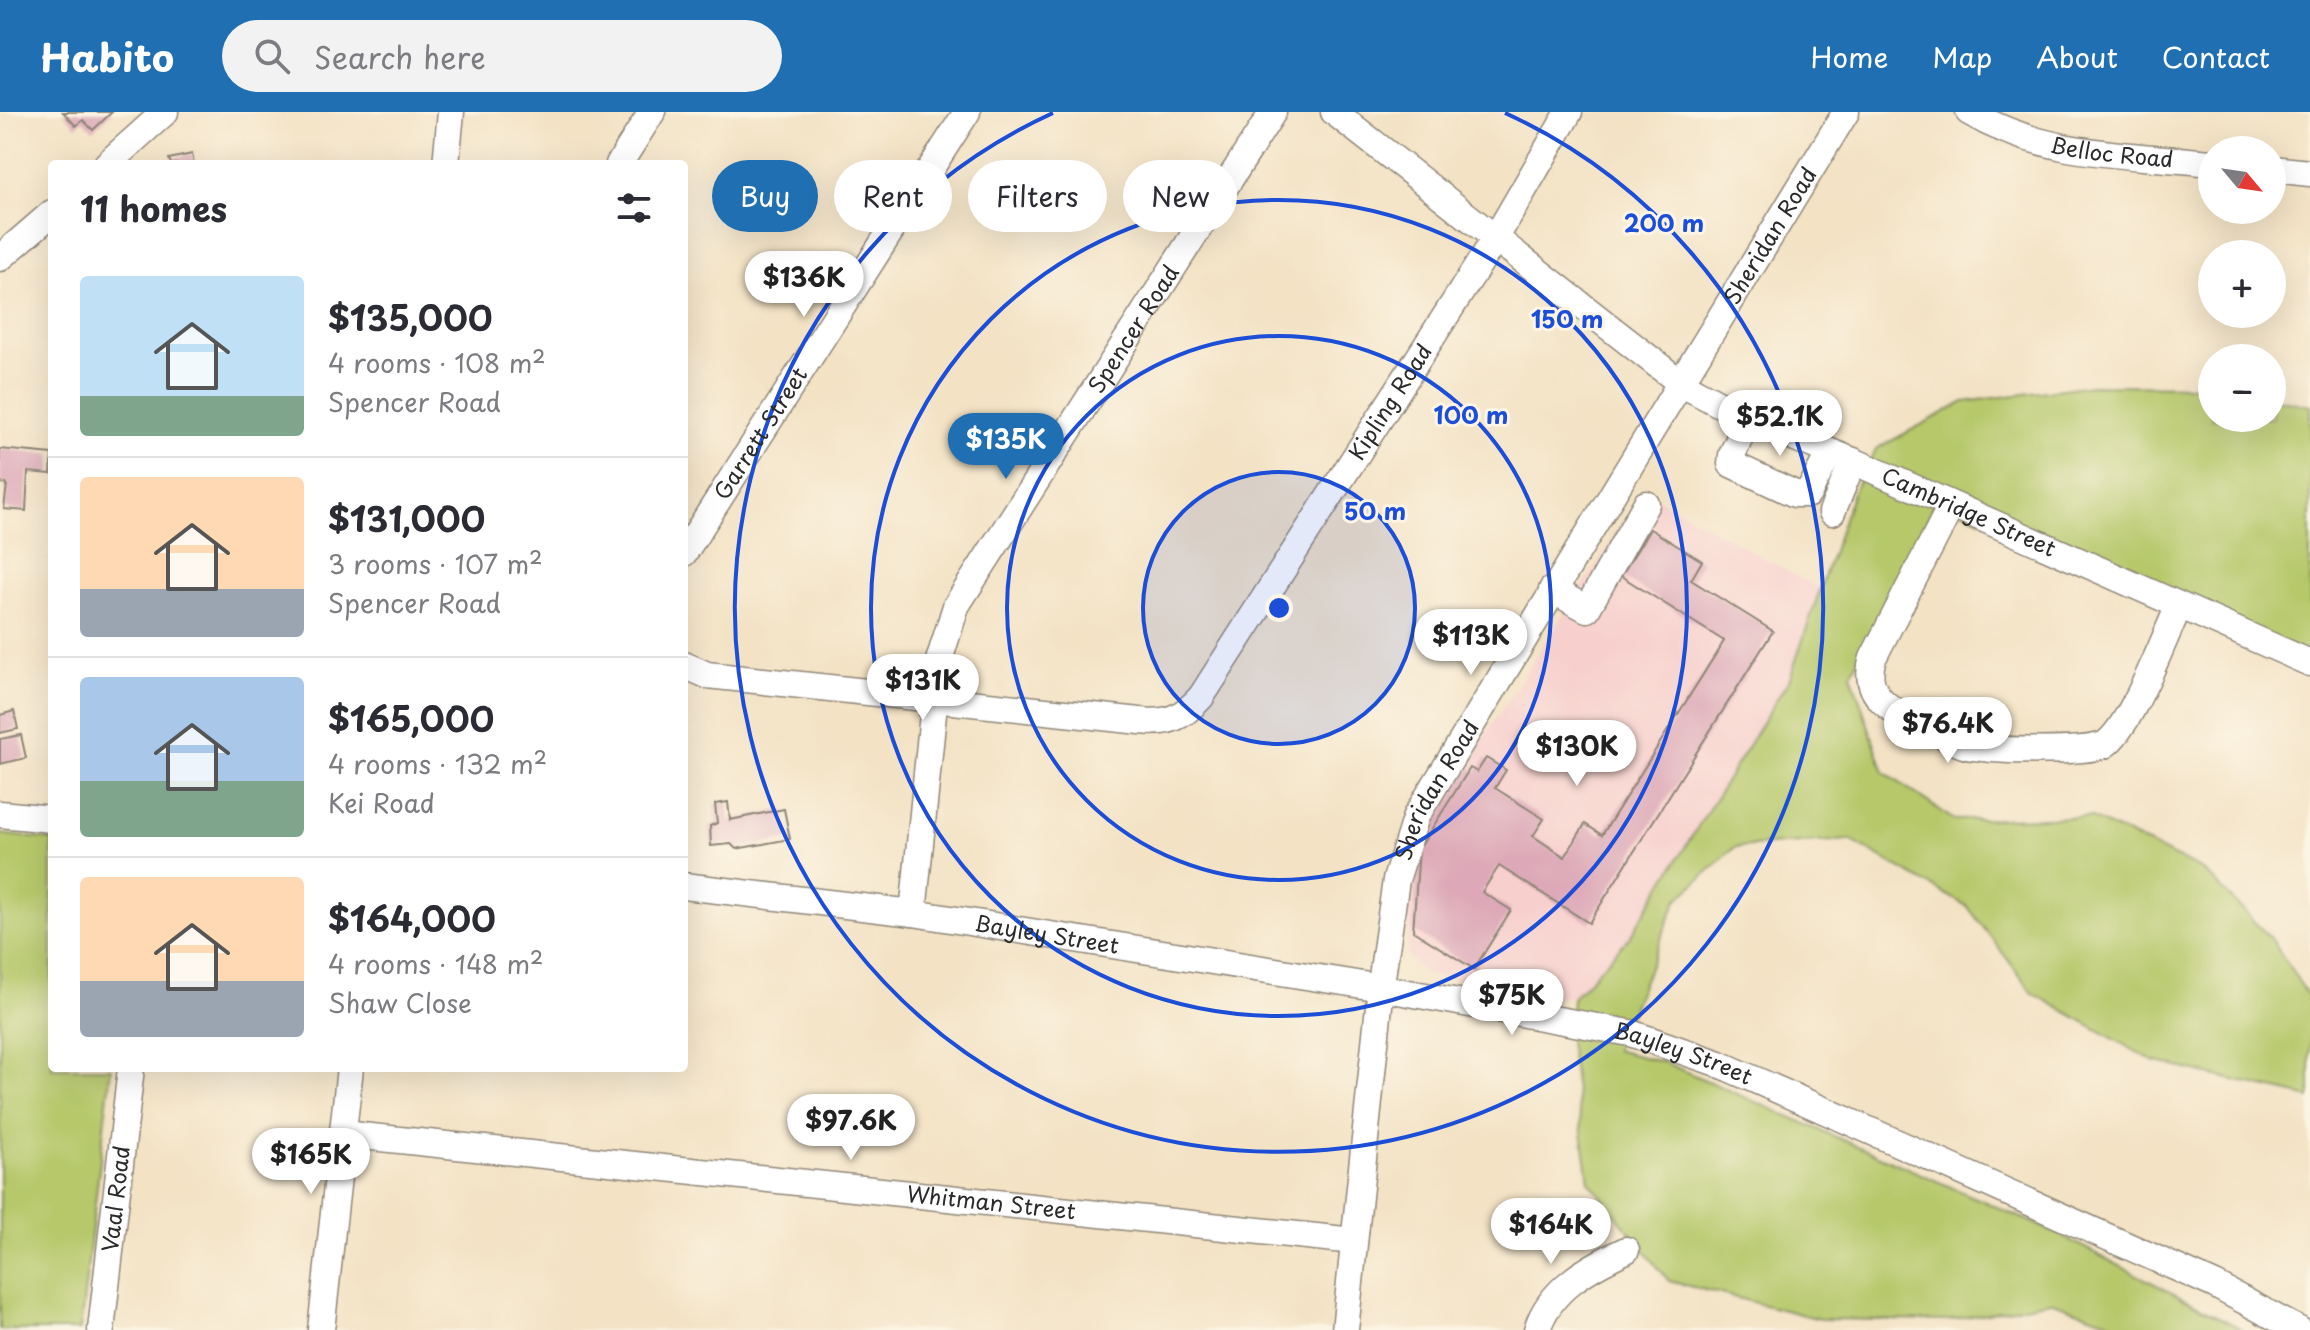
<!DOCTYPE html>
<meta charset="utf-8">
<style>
:root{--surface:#fff;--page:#f2f2f3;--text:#2b2b33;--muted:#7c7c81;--line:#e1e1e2;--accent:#1f6fb2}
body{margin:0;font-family:"Playpen Sans",sans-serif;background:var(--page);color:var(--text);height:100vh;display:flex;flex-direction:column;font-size:30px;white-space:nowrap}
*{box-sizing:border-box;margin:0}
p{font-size:26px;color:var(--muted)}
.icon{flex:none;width:44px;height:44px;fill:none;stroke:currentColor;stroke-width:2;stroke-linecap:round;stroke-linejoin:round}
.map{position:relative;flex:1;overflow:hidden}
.details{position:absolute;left:48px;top:48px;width:640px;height:912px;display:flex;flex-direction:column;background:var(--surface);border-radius:8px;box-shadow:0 8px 32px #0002}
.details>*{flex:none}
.guide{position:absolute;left:712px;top:48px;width:760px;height:72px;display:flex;gap:16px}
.needle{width:52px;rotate:119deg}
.buttons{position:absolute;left:2198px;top:24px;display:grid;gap:16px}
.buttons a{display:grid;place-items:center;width:88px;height:88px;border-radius:50%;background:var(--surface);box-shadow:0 8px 32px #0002;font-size:40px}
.price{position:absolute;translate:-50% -68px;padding:0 18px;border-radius:28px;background:#fff;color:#222;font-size:26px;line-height:52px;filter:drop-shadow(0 2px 4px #0008)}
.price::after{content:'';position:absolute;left:50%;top:48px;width:24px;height:18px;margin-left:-12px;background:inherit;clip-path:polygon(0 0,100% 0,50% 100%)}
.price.active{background:var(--accent);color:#fff}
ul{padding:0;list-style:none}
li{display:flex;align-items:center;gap:24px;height:200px;padding:0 32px}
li+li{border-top:2px solid var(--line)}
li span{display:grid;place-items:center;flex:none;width:224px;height:160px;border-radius:8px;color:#555}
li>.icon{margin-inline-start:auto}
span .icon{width:96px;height:96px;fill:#fffc;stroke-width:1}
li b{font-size:34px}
h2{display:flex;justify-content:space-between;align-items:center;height:96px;padding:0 32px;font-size:34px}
.chip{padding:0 28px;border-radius:36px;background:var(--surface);box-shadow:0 8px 32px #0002;font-size:28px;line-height:72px}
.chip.active{background:var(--accent);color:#fff}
header{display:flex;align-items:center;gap:48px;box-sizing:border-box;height:112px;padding:0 40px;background:var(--accent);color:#fff}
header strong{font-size:38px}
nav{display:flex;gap:44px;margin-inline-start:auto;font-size:28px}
.search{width:560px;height:72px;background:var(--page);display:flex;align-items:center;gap:20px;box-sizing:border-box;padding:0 28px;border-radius:44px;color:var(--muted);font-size:30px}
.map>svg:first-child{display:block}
.built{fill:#f7d0cd}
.green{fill:#b6c86b;stroke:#707a4b;stroke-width:2}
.building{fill:#dda9b8}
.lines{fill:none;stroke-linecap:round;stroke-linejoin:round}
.minor-casing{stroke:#8f8678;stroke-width:29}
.minor{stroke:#fff;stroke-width:26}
.ring{fill:none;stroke:#1d4ed8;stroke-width:4}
.labels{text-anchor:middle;stroke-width:6;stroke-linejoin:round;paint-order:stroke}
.street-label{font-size:22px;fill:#2b2b2b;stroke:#fcf5e5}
.centre{fill:#1d4ed8;stroke:#fcf5e5;stroke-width:4}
.ring-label{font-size:24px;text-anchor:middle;font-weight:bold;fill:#1d4ed8;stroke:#fcf5e5;stroke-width:6;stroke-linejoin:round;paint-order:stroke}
</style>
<header>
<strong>Habito</strong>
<div class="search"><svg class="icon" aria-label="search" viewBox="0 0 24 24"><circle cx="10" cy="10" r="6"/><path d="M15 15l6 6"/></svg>Search here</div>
<nav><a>Home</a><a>Map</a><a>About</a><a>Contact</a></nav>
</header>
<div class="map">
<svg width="2310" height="1218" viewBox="0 0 2310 1218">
<rect width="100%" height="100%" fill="#fcf5e5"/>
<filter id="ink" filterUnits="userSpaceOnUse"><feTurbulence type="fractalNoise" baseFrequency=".0125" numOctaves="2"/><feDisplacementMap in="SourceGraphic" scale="16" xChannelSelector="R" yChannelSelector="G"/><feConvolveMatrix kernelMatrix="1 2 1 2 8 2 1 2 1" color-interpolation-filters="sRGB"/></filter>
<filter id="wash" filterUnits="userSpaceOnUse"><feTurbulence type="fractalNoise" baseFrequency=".006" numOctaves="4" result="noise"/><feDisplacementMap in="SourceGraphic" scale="32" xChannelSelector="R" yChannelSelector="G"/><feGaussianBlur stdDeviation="1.8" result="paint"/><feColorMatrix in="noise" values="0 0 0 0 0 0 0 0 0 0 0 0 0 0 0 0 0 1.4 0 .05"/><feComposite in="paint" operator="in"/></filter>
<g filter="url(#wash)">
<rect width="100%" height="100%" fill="#f3e2c4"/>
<path class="built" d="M1644,379L1820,477L1790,566L1629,826L1572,886L1425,862L1407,844L1413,734Z"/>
<path class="green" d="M2092,273L2212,274V306H2272V286L2310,294V547L1934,387L1926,414L1851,562L1884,660L1954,708L2090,705L2203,758L2272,828L2310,887V986L2153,949L2033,881L1968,795L1850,728L1735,735L1677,788L1615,938L1666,951L2054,1120L2244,1218H2134L2050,1189L1946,1209L1820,1207L1669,1169L1589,1069L1569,930L1572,886L1629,826L1790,566L1853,380L1876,337L1964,290Z
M0,722L52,728V956H111L80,1218H0Z"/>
<g id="blocks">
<path class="building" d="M63,0H112L93,18L83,8L76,14Z
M192,42L194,52H171L169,47Z
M0,337L52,342L51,362L28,360L26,399L4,397L7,372L0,371Z
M1650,417L1702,449L1691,468L1773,519L1589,811L1499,754L1482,780L1511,798L1474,857L1413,819L1419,737L1470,656L1477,660L1486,646L1506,658L1495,676L1544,707L1533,724L1565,745L1585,712L1602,723L1724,529L1621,464Z
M14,599L18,617L0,621V603Z
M21,623L26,646L0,652V627Z
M728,690L730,708L784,697L790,727L736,737L731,732L711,734L710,714L717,711L715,692Z"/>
</g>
</g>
<g filter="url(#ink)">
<use href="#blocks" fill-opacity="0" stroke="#8f8678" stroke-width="2"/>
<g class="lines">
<defs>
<g id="minor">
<path id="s1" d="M1334,0L1682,272L1748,307L1853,349L2310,551"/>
<path id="s2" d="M1969,0C2044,45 2127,42 2212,51"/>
<path d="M107,52L165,0"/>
<path d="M446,52L451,0"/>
<path d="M619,52L652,0"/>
<path d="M2272,57L2310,61"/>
<path d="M0,146L52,101"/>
<path d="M1748,307L1732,343L1731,352L1795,382H1808L1830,340"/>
<path d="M1951,394L1873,546C1859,589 1903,604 1933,618C1946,624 1960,634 1973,635C1999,639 2082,641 2104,633C2131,616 2164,526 2179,494"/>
<path d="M1832,400L1853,349"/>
<path id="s3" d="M684,441L967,0"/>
<path d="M1552,478L1587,497L1646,392"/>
<path id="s4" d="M684,553L707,563L1140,609C1168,612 1182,606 1201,585L1495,127L1569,0"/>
<path d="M0,702L52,707"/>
<path id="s5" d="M684,774L913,801L1381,876L1630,921L1717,951L1846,1008L2215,1173L2299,1218"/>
<path id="s6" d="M913,801L938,552L956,494L1273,0"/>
<path id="s7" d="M343,1022L1354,1129"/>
<path id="s8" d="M101,1218L131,956"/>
<path d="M321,1218L350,956"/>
<path id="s9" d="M1345,1218L1382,865L1396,768L1416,704L1846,0"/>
<path d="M1537,1218C1549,1177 1589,1155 1626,1138"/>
</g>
</defs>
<use href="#minor" class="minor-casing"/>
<use href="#minor" class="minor"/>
</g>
</g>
<circle cx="1279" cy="496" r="136" fill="#1d4ed8" fill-opacity=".12"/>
<g class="ring">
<circle cx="1279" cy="496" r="136"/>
<circle cx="1279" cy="496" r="272"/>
<circle cx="1279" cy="496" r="408"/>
<path d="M1505 1A544 544 0 1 1 1053 1"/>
</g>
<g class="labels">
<g class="street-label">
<text dy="8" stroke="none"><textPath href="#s2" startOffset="150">Belloc Road</textPath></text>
<text dy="8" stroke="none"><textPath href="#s9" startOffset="1200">Sheridan Road</textPath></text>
<text dy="8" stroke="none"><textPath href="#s6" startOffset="640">Spencer Road</textPath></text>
<text dy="8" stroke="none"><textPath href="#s4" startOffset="880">Kipling Road</textPath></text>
<text dy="8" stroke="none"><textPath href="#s3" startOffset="142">Garrett Street</textPath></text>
<text dy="8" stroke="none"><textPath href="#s1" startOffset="756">Cambridge Street</textPath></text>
<text dy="8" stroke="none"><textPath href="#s9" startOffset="552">Sheridan Road</textPath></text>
<text dy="8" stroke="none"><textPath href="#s5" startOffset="366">Bayley Street</textPath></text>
<text dy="8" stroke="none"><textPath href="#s5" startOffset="1014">Bayley Street</textPath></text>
<text dy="8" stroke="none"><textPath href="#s8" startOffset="132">Vaal Road</textPath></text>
<text dy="8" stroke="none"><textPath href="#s7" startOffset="652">Whitman Street</textPath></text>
</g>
</g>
<circle cx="1279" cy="496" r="12" class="centre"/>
<g class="ring-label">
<text x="1664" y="120">200 m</text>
<text x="1567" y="216">150 m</text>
<text x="1471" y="312">100 m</text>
<text x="1375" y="408">50 m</text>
</g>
</svg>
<div class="buttons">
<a><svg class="needle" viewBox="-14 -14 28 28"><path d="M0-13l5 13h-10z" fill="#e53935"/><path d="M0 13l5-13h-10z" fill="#7c7c81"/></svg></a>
<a>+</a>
<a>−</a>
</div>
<b class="price" style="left:804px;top:207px">$136K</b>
<b class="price" style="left:1780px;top:346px">$52.1K</b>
<b class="price active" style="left:1006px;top:369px">$135K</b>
<b class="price" style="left:1471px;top:565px">$113K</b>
<b class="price" style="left:923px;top:610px">$131K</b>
<b class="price" style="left:1948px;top:653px">$76.4K</b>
<b class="price" style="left:1577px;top:676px">$130K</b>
<b class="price" style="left:1512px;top:925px">$75K</b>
<b class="price" style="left:851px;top:1050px">$97.6K</b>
<b class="price" style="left:311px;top:1084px">$165K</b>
<b class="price" style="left:1551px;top:1154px">$164K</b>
<div class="guide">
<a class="chip active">Buy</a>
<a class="chip">Rent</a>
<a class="chip">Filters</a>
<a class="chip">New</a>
</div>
<section class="details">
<h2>11 homes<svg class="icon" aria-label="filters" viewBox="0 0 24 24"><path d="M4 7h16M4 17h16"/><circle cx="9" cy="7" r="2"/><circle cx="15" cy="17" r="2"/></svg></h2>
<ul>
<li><span style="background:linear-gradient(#bfe0f5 75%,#7fa58c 0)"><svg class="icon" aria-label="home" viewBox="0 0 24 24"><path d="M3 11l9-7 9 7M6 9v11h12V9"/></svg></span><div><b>$135,000</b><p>4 rooms · 108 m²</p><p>Spencer Road</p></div></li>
<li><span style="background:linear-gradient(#ffd9b3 70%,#9aa5b1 0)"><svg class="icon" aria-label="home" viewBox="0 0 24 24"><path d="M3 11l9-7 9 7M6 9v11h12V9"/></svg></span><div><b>$131,000</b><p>3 rooms · 107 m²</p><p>Spencer Road</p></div></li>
<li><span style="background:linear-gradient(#a9c7e8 65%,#7fa58c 0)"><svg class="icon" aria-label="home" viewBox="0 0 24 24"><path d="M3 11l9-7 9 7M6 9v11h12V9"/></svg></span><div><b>$165,000</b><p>4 rooms · 132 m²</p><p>Kei Road</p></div></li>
<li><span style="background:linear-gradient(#ffd9b3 65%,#9aa5b1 0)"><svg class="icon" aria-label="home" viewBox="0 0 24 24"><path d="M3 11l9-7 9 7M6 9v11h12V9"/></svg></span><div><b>$164,000</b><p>4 rooms · 148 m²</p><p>Shaw Close</p></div></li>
</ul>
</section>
</div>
